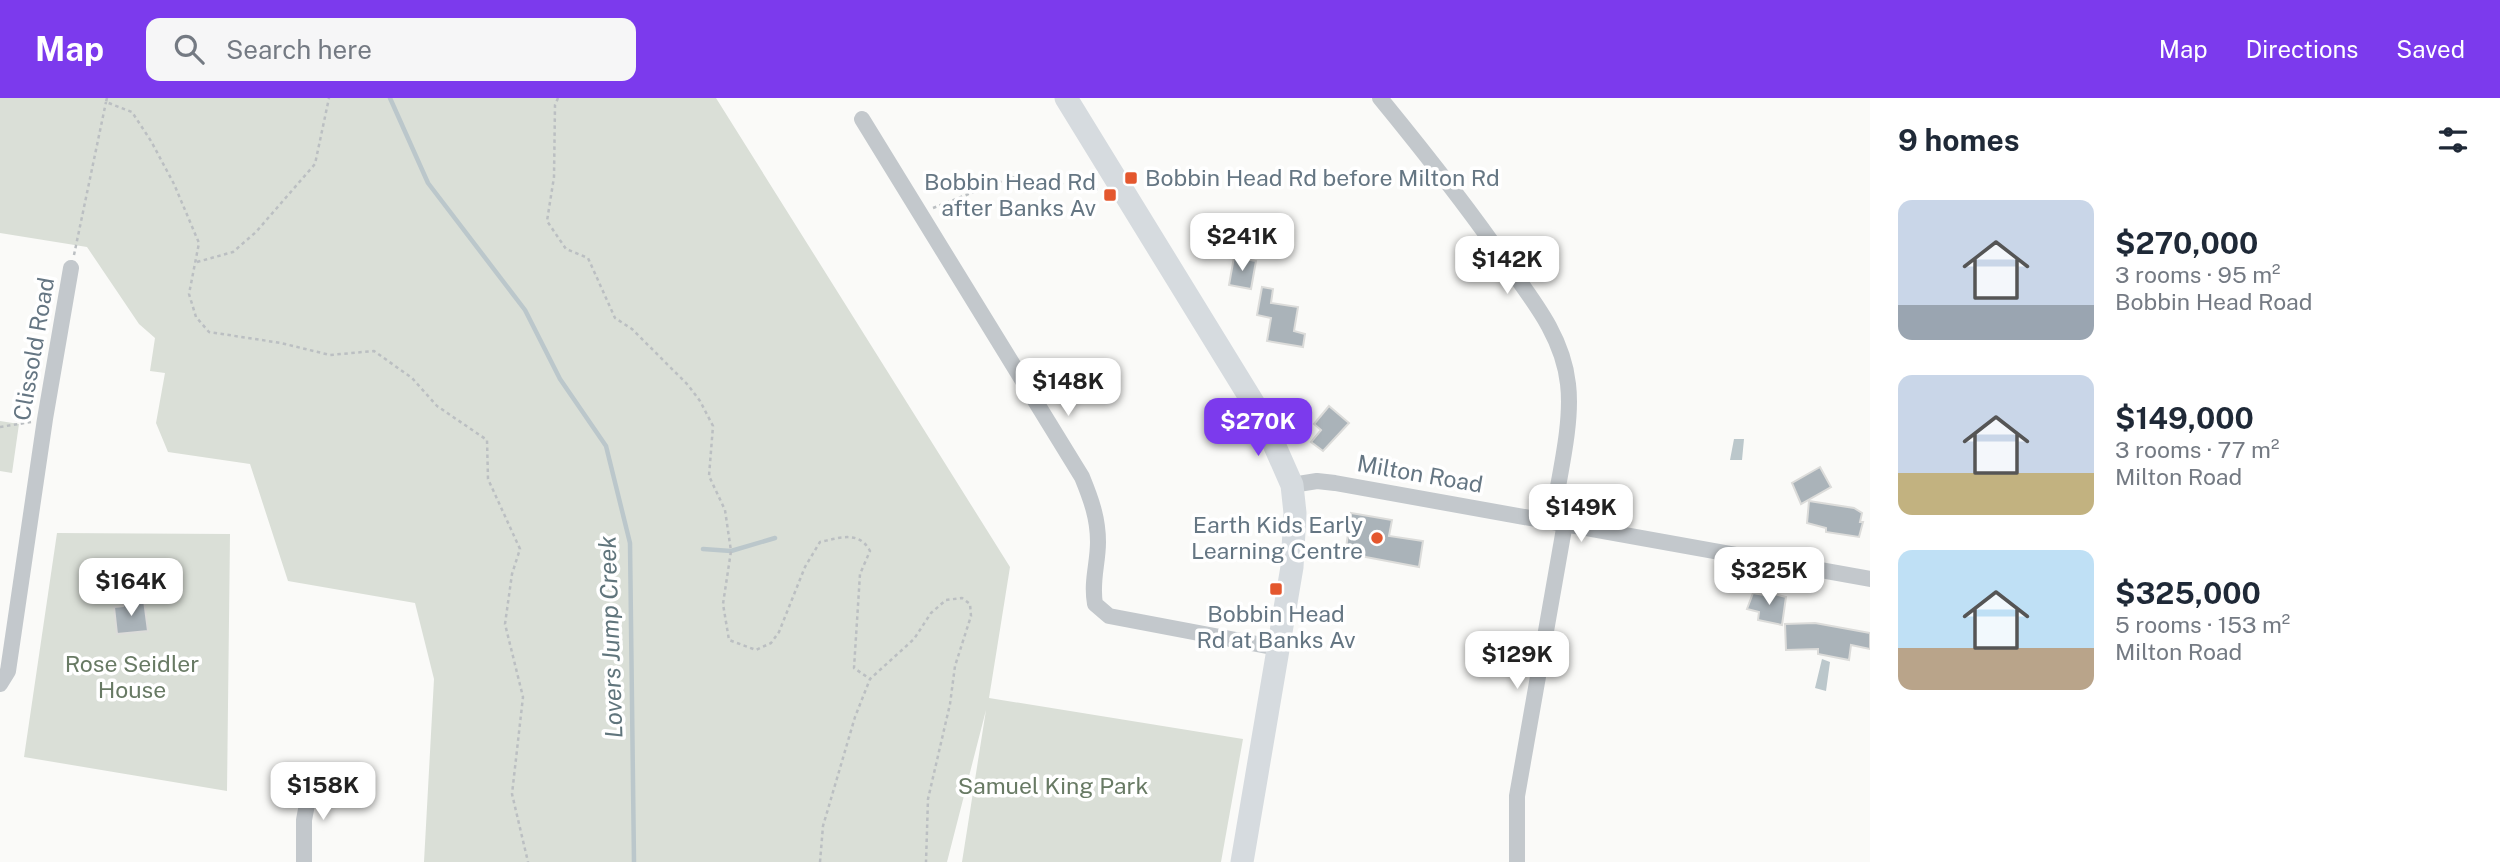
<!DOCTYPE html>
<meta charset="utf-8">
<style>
:root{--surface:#fff;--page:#f6f6f7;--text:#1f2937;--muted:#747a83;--accent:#7c3aed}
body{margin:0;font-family:"Public Sans",sans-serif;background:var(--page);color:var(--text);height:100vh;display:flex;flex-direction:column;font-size:26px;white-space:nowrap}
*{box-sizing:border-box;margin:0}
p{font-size:23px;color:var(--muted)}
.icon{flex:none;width:38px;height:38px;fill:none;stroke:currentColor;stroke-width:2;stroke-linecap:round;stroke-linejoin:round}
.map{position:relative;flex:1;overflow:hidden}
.sheet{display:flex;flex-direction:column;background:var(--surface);width:630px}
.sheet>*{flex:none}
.price{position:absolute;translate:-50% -60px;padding:0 16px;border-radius:14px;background:#fff;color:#222;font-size:23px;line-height:46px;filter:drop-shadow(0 2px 4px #0008)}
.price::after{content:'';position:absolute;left:50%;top:42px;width:21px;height:16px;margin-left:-10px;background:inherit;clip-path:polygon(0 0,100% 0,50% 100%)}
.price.selected{background:var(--accent);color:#fff}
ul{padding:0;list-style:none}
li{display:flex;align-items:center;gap:21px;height:175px;padding:0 28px}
li span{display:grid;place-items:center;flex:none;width:196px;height:140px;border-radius:14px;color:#555}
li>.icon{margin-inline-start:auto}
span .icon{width:84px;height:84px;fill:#fffc;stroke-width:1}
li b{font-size:30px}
h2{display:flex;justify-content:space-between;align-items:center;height:84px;padding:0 28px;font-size:30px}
header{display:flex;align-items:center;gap:42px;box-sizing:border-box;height:98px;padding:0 35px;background:var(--accent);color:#fff}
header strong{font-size:33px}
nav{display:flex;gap:38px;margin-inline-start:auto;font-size:24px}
.search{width:490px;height:63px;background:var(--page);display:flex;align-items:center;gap:18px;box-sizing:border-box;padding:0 24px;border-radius:14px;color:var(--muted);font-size:26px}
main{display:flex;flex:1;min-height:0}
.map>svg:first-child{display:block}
.green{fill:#dadfd7}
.water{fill:#bbc7cb}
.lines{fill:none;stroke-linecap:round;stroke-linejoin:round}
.stream{stroke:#bbc7cb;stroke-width:4.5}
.building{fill:#aab3b9;stroke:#dcdcda;stroke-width:2}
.path{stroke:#bbbfc2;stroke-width:2.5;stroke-dasharray:3.5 3.5;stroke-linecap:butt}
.minor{stroke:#c3c8cc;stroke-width:16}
.secondary{stroke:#d6dbdf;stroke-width:23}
.poi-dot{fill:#e4572e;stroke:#fff;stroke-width:2.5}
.labels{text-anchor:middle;stroke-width:7;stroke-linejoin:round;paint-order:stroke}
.poi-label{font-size:23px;fill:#657683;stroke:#fff;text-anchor:end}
.street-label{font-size:23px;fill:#657683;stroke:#fff}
.park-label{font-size:23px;fill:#687a64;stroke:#fff}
.water-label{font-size:24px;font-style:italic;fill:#60757c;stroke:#fff}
</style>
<header>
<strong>Map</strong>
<div class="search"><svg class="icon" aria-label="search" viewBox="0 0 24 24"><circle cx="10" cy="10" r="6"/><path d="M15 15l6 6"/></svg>Search here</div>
<nav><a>Map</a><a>Directions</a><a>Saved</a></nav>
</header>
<main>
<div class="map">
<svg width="1870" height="764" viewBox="0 0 1870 764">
<rect width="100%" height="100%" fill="#fafaf8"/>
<path class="green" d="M0,0H716L1010,469L989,600L1243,641L1221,764H962L986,612L947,764H424L434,581L415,505L288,483L250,366L168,354L156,325L165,275L150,273L155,240L139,226L87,149L0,135Z
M0,323L19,326L12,375L0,373Z
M57,435L230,436L227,693L24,659Z"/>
<path class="water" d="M1734,341H1744L1742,362H1730Z
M1822,561L1830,564L1826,593L1815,590Z"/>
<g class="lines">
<path class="stream" d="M390,0L428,85L525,212L560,281L606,348L630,445L634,764
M703,451L731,453L775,440"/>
</g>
<path class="building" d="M1234,159L1256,163L1251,191L1229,187Z
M1262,189L1273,191L1271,205L1298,209L1294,233L1305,236L1303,249L1267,243L1271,220L1257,217Z
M1329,308L1349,325L1323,353L1311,344L1321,332L1314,326Z
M1820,369L1831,389L1801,406L1792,385Z
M1809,403L1854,410L1862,415L1860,424H1863L1859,439L1826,434V430L1807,425Z
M1351,415L1392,422L1389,438L1423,443L1419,469L1355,457L1356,452L1346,450Z
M1763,493L1786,499L1782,527L1758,522L1759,514L1747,511L1753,495L1764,497Z
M144,502L148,533L117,536L114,509L123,508V505Z
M1815,525L1870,535V551L1851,547L1849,562L1818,556V551L1786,552L1785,526Z"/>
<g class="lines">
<path class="path" d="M107,0L106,4L132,14L151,43L174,86L199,145L189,196L196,219L209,234L281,245L330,257L374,253L412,280L437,308L487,342L488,381L520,451L512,476L505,526L523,599L512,696L528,764
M558,0L555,7L554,79L547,123L566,151L588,160L615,220L632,231L688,287L700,303L713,328L709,378L725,412L731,453L723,506L729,542L756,552L771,545L779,534L805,469L820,444C839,440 859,432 870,453L860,476L854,570L870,581
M933,110L1012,79L1101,92
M74,157L106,4
M197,164L233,154L256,134L315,66L329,0
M0,329L31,324
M820,764L823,728L855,619L870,581L914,541L931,515L946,502L962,500L970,506L971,518L955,568L950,606L928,701L926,764"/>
<path class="minor" d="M1380,0C1425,55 1469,110 1509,169C1535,205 1563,240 1568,286C1573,326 1558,382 1552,423
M862,21L1082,379C1091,401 1098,420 1098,444C1098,466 1091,483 1095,506L1109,518L1278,550
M1292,387L1317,383L1335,385L1870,481
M0,586L8,573L45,321L71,170
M304,764V722L312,680
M1517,764V698L1565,425"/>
<path class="secondary" d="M1066,0L1262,319L1292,387L1295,415L1292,469L1242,764"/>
</g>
<g class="poi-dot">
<rect x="1124" y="73" width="14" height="14" rx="3.5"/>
<rect x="1103" y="90" width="14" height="14" rx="3.5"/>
<circle cx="1377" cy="440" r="7"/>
<rect x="1269" y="484" width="14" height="14" rx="3.5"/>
</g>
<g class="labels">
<g class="poi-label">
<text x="1145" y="88" text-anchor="start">Bobbin Head Rd before Milton Rd</text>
<text x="1096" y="92">Bobbin Head Rd<tspan x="1096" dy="26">after Banks Av</tspan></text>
<text x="1363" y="435">Earth Kids Early<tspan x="1363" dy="26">Learning Centre</tspan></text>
<text x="1276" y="524" text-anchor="middle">Bobbin Head<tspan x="1276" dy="26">Rd at Banks Av</tspan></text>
</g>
<g class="street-label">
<text transform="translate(34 251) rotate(-80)" y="8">Clissold Road</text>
<text transform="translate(1420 376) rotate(10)" y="8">Milton Road</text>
</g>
<g class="park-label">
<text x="132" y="574">Rose Seidler<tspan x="132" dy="26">House</tspan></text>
<text x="1053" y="696">Samuel King Park</text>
</g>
<g class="water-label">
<text transform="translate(611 539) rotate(-92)" y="8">Lovers Jump Creek</text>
</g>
</g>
</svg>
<b class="price" style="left:1242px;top:175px">$241K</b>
<b class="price" style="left:1507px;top:198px">$142K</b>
<b class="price" style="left:1068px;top:320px">$148K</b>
<b class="price selected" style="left:1258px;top:360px">$270K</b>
<b class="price" style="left:1581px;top:446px">$149K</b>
<b class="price" style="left:1769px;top:509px">$325K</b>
<b class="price" style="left:131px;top:520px">$164K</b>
<b class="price" style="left:1517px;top:593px">$129K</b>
<b class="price" style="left:323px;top:724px">$158K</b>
</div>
<section class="sheet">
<h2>9 homes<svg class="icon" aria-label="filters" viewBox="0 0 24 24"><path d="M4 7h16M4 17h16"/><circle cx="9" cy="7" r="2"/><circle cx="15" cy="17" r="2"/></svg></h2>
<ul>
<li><span style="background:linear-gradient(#c9d6e8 75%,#9aa5b1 0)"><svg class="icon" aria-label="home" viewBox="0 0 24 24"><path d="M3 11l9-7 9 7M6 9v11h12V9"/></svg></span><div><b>$270,000</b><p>3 rooms · 95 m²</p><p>Bobbin Head Road</p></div></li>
<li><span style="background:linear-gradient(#c9d6e8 70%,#c2b280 0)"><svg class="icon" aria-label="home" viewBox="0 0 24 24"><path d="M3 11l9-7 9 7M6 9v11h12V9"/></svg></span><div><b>$149,000</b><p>3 rooms · 77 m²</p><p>Milton Road</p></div></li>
<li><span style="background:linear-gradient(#bfe0f5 70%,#b9a48a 0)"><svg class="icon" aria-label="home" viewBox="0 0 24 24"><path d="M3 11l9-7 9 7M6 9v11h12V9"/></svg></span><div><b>$325,000</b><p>5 rooms · 153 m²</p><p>Milton Road</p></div></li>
</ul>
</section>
</main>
